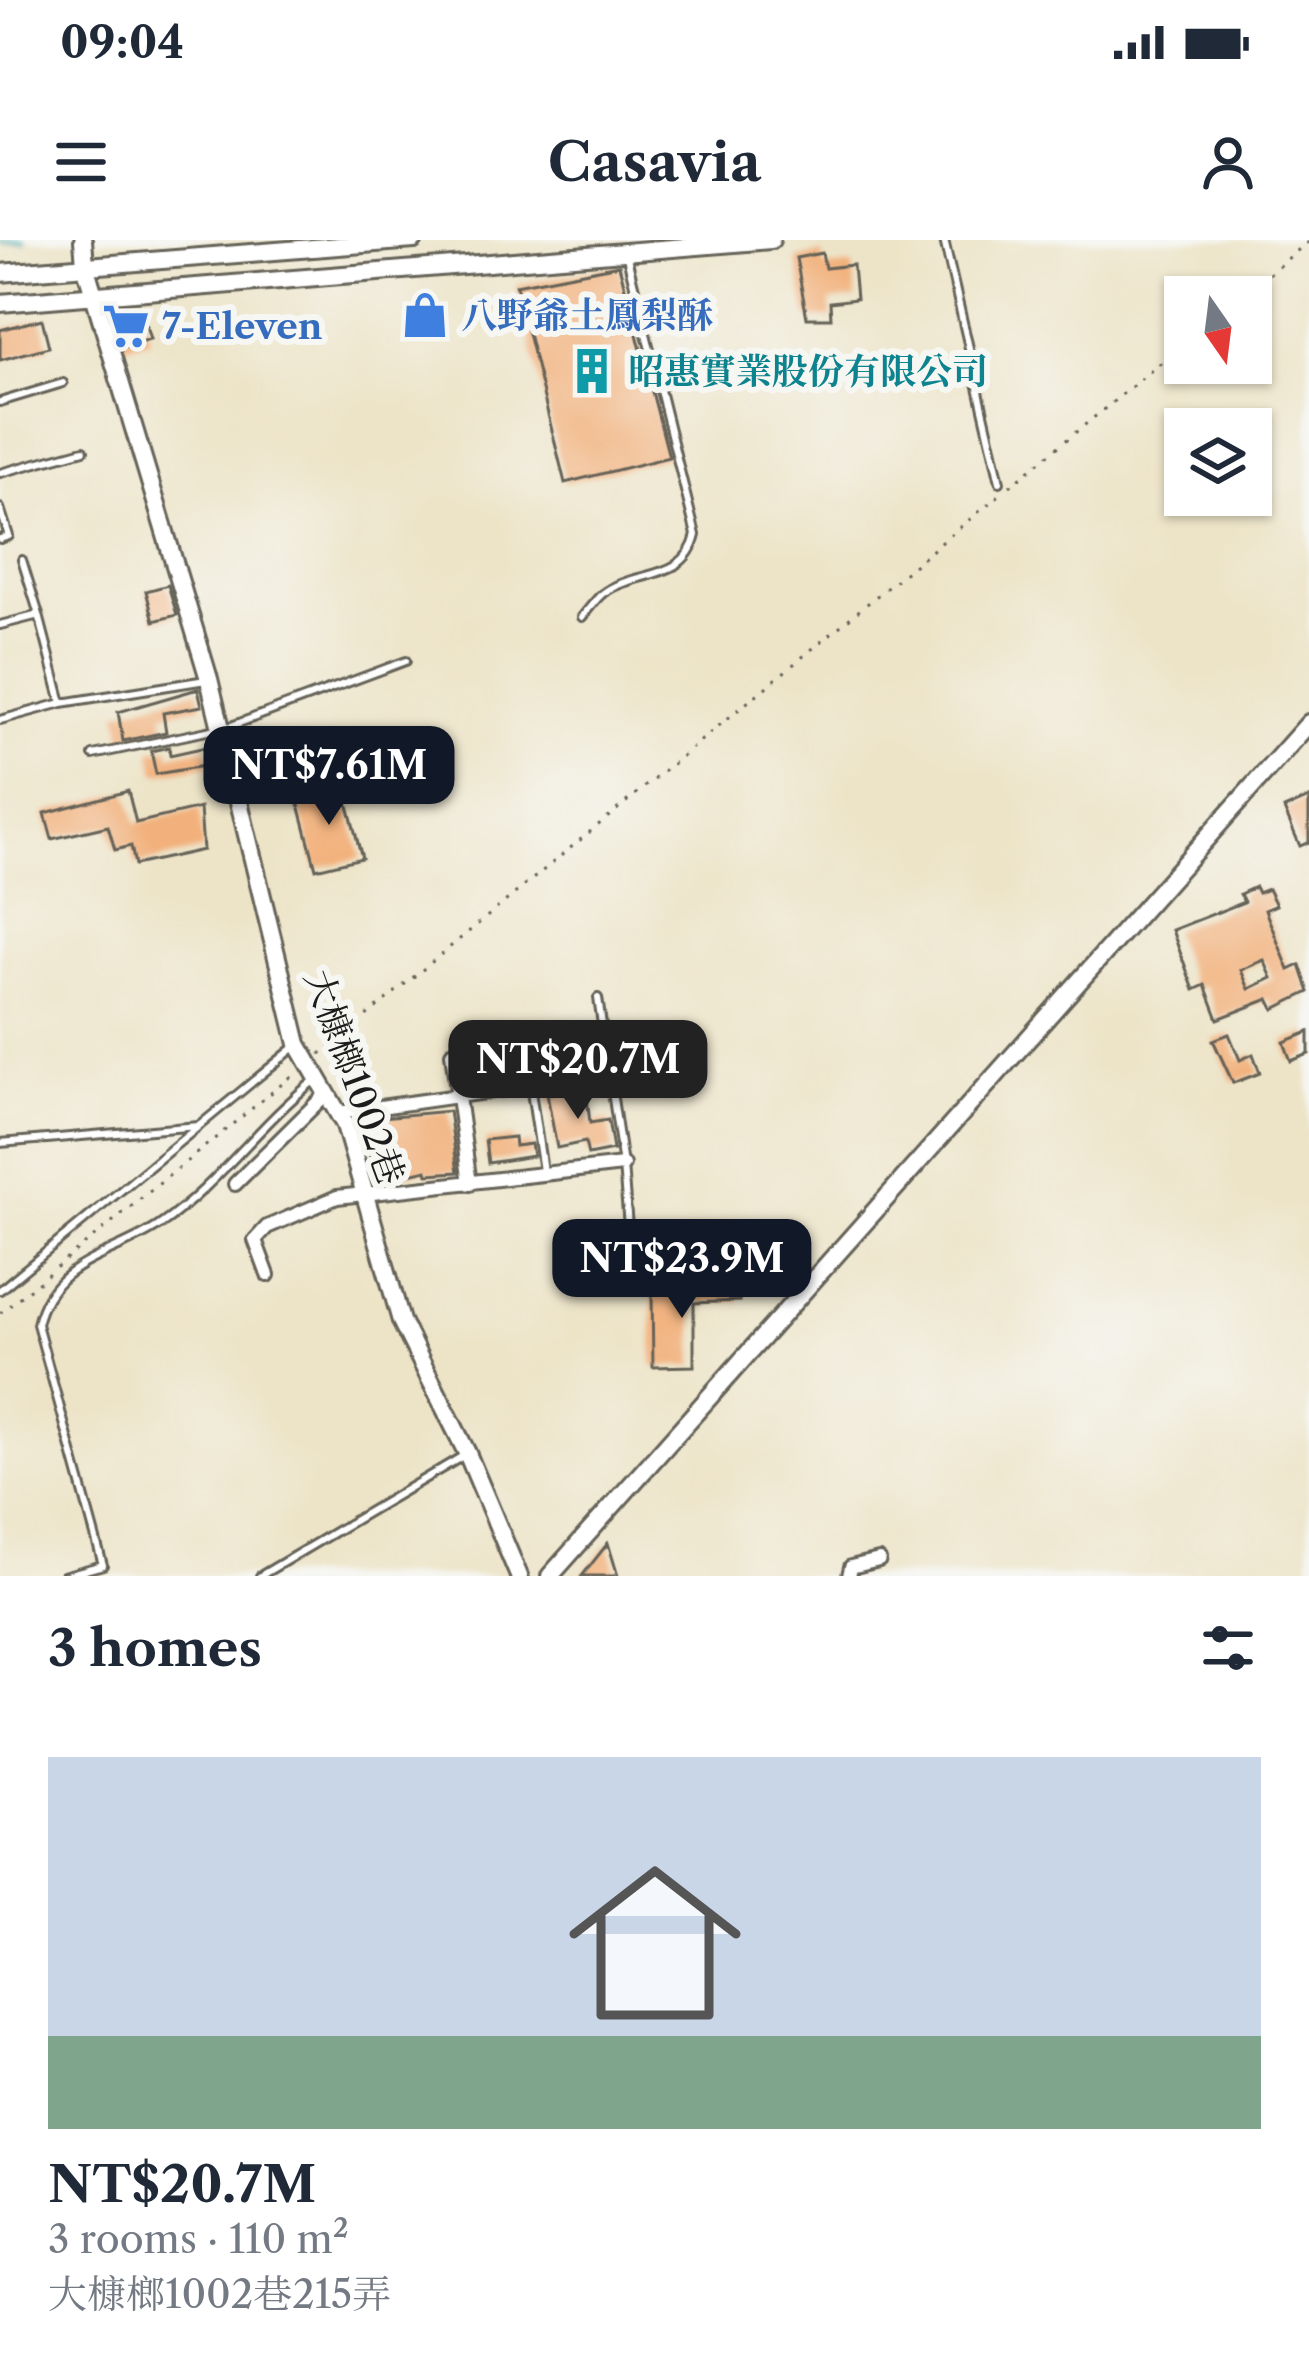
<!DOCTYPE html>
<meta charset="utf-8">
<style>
:root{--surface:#fff;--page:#f6f6f7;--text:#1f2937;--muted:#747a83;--line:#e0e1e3;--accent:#111827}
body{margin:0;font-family:"Libre Caslon Text","Noto Serif TC",serif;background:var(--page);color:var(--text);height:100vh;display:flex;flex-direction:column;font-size:45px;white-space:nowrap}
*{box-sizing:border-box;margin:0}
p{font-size:39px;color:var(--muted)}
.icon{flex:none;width:66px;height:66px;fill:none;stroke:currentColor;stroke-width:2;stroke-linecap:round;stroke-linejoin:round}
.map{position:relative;height:1336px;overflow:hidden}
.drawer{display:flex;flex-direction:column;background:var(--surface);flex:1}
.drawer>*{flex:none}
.needle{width:78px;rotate:166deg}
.tools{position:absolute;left:1164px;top:36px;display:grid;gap:24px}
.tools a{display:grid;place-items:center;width:108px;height:108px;border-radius:0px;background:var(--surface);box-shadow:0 3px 9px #0004;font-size:60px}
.price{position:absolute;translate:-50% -102px;padding:0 27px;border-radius:24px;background:var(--accent);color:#fff;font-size:39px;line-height:78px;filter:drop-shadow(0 3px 6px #0008)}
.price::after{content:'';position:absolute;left:50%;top:72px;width:36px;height:27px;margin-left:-18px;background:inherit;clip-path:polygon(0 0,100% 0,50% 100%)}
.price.active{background:#222;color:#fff}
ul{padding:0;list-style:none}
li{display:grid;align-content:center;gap:24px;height:636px;padding:0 48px}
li+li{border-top:3px solid var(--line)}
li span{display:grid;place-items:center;height:372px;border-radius:0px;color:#555}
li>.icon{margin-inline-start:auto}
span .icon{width:216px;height:216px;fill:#fffc;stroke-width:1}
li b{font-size:51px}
h2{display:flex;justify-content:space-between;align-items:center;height:144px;padding:0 48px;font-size:51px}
.status{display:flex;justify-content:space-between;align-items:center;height:84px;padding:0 60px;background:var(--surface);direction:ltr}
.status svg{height:33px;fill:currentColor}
header{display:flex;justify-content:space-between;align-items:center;height:156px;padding:0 48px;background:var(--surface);font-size:54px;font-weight:800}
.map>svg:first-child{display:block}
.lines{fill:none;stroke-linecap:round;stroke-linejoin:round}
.stream{stroke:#3aabb4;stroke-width:4.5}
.building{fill:#f2b17c;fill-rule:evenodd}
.lane-casing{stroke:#656258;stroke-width:12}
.street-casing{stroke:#656258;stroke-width:18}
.secondary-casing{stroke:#656258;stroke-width:22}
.path{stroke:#656258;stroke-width:3;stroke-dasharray:3 9;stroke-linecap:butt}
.lane{stroke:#fff;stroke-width:6}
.street{stroke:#fff;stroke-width:12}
.secondary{stroke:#fff;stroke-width:16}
.labels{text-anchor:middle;stroke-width:12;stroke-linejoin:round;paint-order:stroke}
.shop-label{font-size:36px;font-weight:bold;fill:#366cbe;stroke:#f6f6f2;text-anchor:start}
.culture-label{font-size:36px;font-weight:bold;fill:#0d838f;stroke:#f6f6f2;text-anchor:start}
.street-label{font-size:36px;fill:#1c1c1c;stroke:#f6f6f2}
</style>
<div class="status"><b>09:04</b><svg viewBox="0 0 49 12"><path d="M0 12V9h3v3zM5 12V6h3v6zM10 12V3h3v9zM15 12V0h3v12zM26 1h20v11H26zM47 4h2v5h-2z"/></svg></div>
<header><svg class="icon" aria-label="menu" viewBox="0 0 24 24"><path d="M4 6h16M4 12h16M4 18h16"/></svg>Casavia<svg class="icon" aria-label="person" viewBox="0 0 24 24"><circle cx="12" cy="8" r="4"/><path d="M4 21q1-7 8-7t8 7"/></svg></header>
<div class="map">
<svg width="1309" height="1336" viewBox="0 0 1309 1336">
<rect width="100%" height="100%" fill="#f6f6f2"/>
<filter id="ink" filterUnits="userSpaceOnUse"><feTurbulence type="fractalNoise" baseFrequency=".00833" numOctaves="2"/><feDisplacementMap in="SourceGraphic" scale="24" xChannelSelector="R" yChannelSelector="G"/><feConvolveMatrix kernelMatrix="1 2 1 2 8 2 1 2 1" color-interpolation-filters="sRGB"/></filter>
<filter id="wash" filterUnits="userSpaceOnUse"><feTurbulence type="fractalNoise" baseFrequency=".004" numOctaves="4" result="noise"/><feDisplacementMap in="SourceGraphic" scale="48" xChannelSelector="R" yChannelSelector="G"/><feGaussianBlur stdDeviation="2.7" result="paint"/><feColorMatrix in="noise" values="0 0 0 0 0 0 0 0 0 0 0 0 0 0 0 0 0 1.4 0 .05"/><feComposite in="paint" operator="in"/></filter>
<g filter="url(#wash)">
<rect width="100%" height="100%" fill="#ede4c8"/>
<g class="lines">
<path class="stream" d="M0,2L24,0"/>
</g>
<g id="blocks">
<path class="building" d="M822,13L825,28L853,25L856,59L830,62L831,78H807L796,18Z
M619,25L669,217L565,243L516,45Z
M143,75L150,99L123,107L115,82Z
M42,79L49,107L0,120V90Z
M168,345L177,375L154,381L146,351Z
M198,449L202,466L163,473L166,492L123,501L118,472Z
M169,507L170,515L206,507L210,525L156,534L151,511Z
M343,547L362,618L316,629L297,557Z
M128,551L136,583L200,568L203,610L135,625L131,606L115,610L108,586L52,599L45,573Z
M1309,558V602L1300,606L1284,569Z
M1255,647L1258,653L1268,649L1276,665L1265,670L1289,730L1300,725L1309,752L1274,769L1269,759L1218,779L1205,745L1194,750L1172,690L1244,662L1240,654ZM1264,720L1272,738L1249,749L1241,730Z
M593,791L598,820L536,834L531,802Z
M1309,792V814L1291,821L1284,802Z
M1229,794L1240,820L1253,814L1260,833L1233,843L1213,800Z
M517,809L520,831L466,839L463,815Z
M586,848L590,883L608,880L613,910L588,915L585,902L557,908L547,854Z
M449,871L458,932L428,934L427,930L375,942L370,916L387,914L382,877Z
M514,897L515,906L531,904L533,916L488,923L485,900Z
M739,1042V1061L694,1063V1126L653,1127L652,1052Z
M608,1303L618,1336H582Z"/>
</g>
</g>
<g filter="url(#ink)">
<use href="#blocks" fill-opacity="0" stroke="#656258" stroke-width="3"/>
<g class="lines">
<defs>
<path id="lane" d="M944,0L1000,242
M0,162L63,143
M0,233L84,210
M0,268L9,296L0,299
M22,320L39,375
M582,377C588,370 595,360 602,354C634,329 685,343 696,295L627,17
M0,385L39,375L62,463
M0,480L62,463L206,440
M93,515L231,486L406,421
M231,521L278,504
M598,758L623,925L631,1024
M524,805L543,931
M0,903L198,886
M0,1050L296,806
M63,1336L103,1325L37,1084C52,1020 113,1017 160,985C218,945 259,884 315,840
M260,1336L463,1216"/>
<path id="street" d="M452,813L470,944
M338,873L641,830
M235,944L327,853
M268,1035L255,1000L267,987L337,957L623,925
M849,1336L851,1327L879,1320"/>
<path id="secondary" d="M83,0L85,25L209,439L298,804L345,885L401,1081L467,1213L519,1336
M0,33L414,0
M0,63L771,0
M550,1336L1309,483"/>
</defs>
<use href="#lane" class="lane-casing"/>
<use href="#street" class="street-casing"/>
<use href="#secondary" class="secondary-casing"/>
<path class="path" d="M1241,57L1309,1
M1010,246L1185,103
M320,814L1003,252
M0,1073L298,831"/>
<use href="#lane" class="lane"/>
<use href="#street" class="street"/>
<use href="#secondary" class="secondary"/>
</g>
</g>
<defs>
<symbol id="shop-bare" viewBox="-9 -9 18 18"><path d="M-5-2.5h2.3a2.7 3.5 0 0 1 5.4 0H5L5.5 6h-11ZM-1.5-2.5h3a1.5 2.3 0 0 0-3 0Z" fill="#3f7fe0" stroke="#f6f6f2" stroke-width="2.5" paint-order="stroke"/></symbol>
<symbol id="supermarket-bare" viewBox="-9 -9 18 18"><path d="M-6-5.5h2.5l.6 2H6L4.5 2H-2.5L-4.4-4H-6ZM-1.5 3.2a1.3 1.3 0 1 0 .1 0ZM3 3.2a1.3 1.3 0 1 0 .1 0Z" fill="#3f7fe0" stroke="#f6f6f2" stroke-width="2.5" paint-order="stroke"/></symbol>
<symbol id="building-bare" viewBox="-9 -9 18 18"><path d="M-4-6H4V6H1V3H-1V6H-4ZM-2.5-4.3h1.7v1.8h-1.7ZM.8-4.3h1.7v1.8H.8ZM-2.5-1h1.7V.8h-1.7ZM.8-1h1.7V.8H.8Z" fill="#0f9aa8" stroke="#f6f6f2" stroke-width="2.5" paint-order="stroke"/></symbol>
</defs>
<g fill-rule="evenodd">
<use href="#shop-bare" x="392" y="42" width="66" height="66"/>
<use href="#supermarket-bare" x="93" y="53" width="66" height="66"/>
<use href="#building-bare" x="559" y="98" width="66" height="66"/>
</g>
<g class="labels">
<g class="shop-label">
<text x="461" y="88">八野爺土鳳梨酥</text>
<text x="162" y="99">7-Eleven</text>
</g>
<g class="culture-label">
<text x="628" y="144">昭惠實業股份有限公司</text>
</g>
<g class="street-label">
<text transform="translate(355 837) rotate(70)" y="13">大槺榔1002巷</text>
</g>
</g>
</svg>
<div class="tools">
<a><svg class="needle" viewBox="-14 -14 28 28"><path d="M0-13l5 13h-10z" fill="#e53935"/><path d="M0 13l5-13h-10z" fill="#747a83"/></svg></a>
<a><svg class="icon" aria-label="layers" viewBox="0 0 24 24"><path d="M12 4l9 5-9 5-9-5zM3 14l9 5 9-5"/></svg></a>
</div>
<b class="price" style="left:329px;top:588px">NT$7.61M</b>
<b class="price active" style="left:578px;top:882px">NT$20.7M</b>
<b class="price" style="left:682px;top:1081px">NT$23.9M</b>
</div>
<section class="drawer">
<h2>3 homes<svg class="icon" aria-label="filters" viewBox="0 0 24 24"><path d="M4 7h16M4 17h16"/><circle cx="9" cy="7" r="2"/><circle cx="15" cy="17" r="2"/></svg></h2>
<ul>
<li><span style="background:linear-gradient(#c9d6e8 75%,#7fa58c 0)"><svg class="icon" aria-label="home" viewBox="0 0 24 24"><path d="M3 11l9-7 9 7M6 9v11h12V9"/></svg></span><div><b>NT$20.7M</b><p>3 rooms · 110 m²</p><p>大槺榔1002巷215弄</p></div></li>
</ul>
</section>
